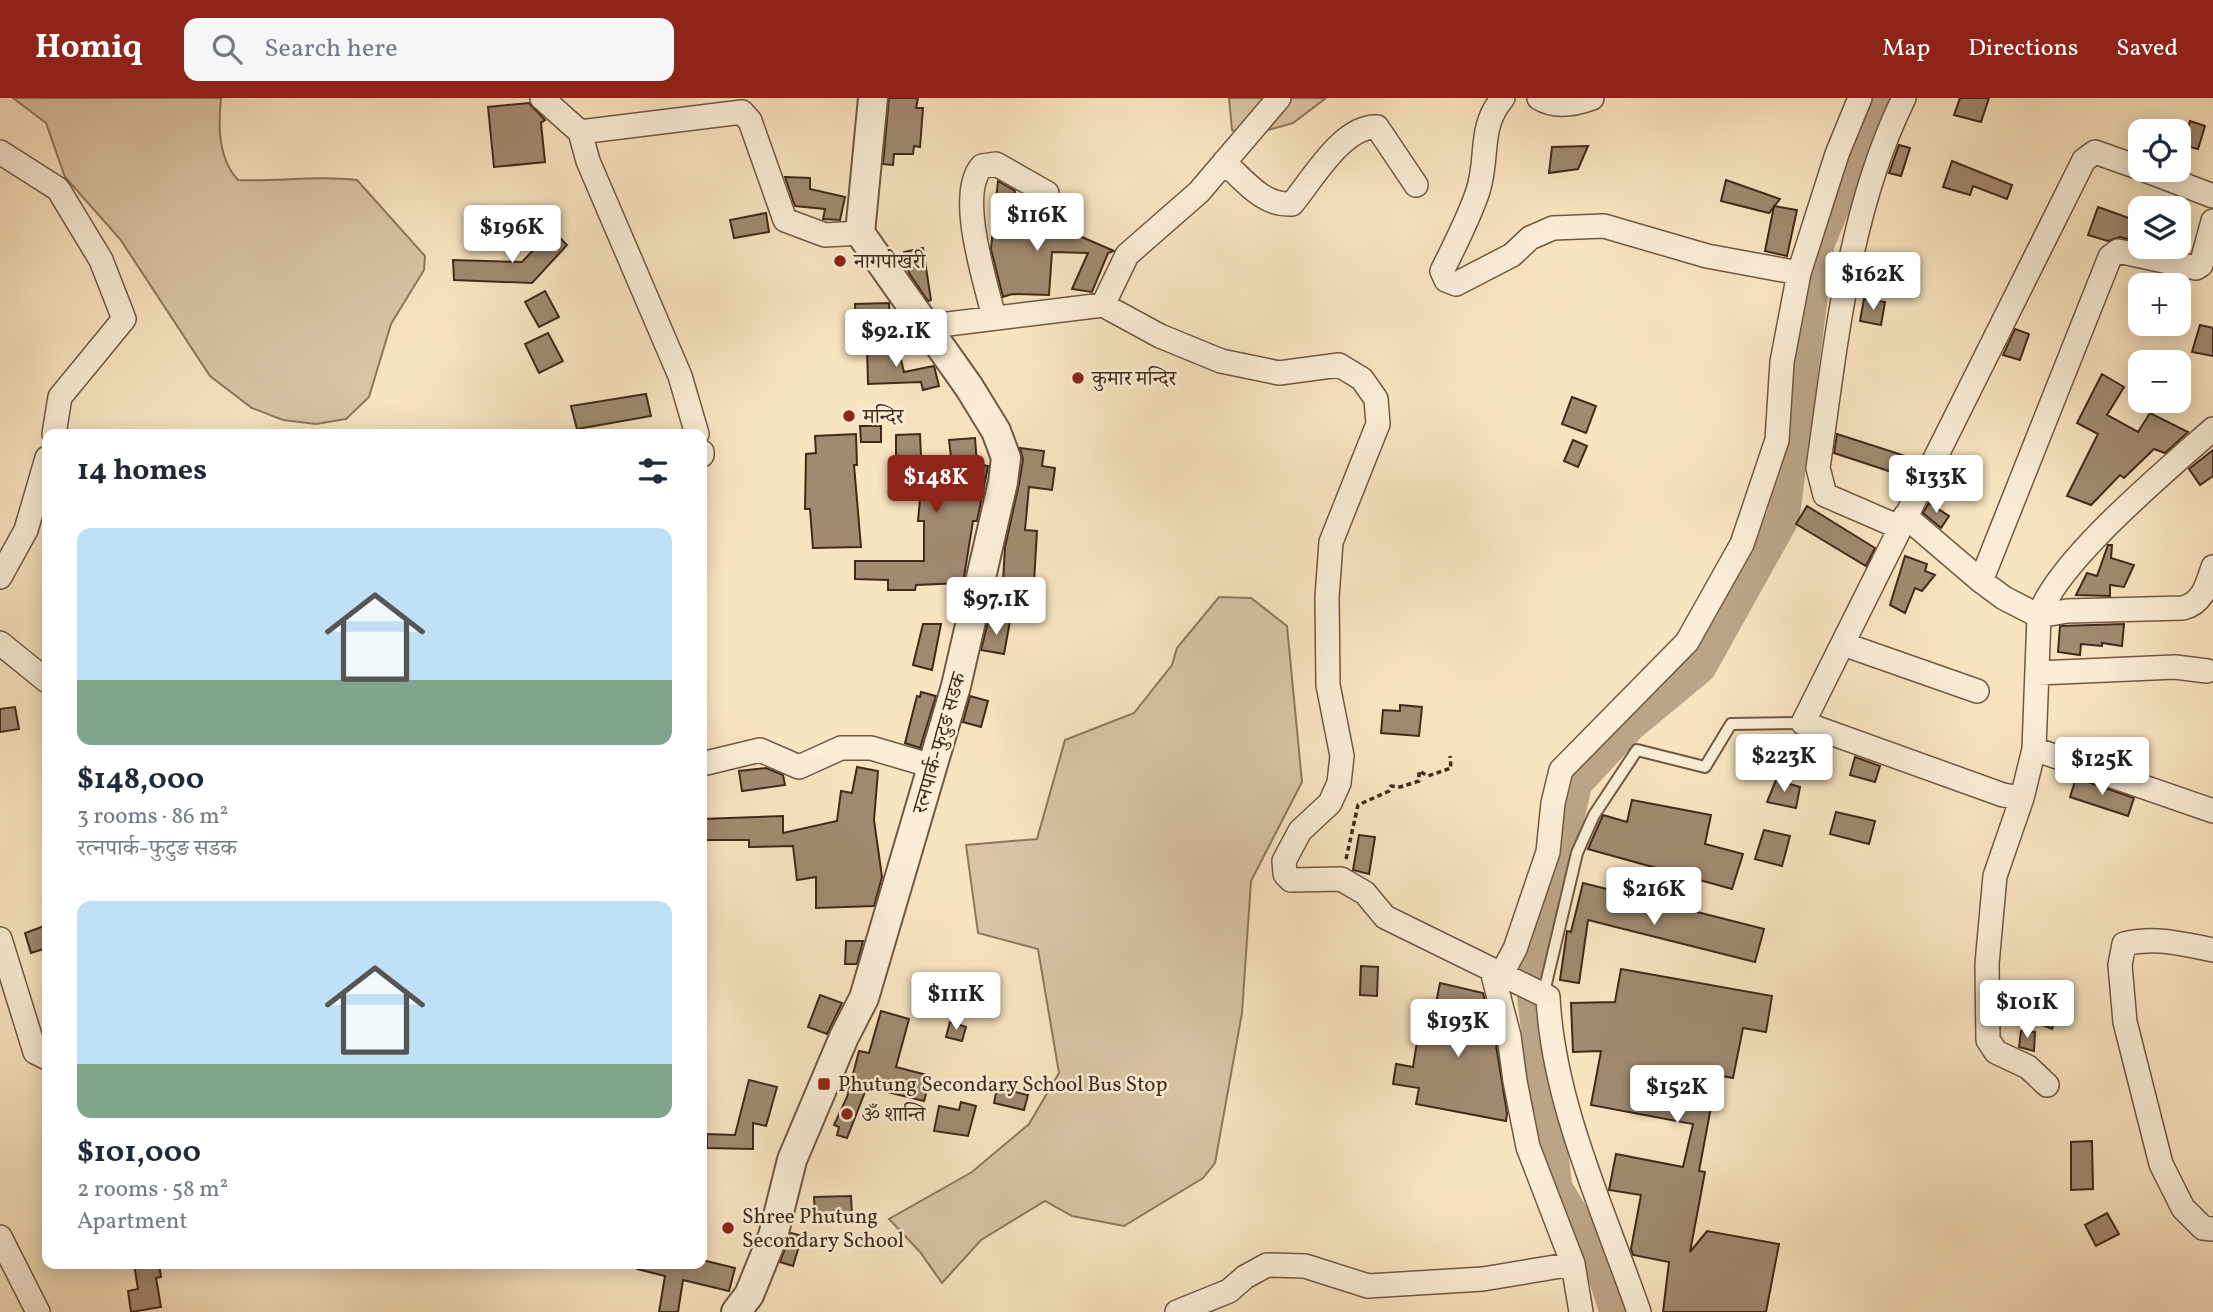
<!DOCTYPE html>
<meta charset="utf-8">
<style>
:root{--surface:#fff;--page:#f6f6f7;--text:#1f2937;--muted:#747a83;--accent:#8f2418}
body{margin:0;font-family:Vollkorn,"Noto Serif Devanagari",serif;background:var(--page);color:var(--text);height:100vh;display:flex;flex-direction:column;font-size:26px;white-space:nowrap}
*{box-sizing:border-box;margin:0}
p{font-size:23px;color:var(--muted)}
.icon{flex:none;width:38px;height:38px;fill:none;stroke:currentColor;stroke-width:2;stroke-linecap:round;stroke-linejoin:round}
.map{position:relative;flex:1;overflow:hidden}
.side{position:absolute;left:42px;top:331px;width:665px;height:840px;display:flex;flex-direction:column;background:var(--surface);border-radius:14px;box-shadow:0 4px 18px #0003}
.side>*{flex:none}
.tools{position:absolute;left:2128px;top:21px;display:grid;gap:14px}
.tools a{display:grid;place-items:center;width:63px;height:63px;border-radius:14px;background:var(--surface);box-shadow:0 4px 18px #0003;font-size:35px}
.price{position:absolute;translate:-50% -60px;padding:0 16px;border-radius:7px;background:#fff;color:#222;font-size:23px;line-height:46px;filter:drop-shadow(0 2px 4px #0008)}
.price::after{content:'';position:absolute;left:50%;top:42px;width:21px;height:16px;margin-left:-10px;background:inherit;clip-path:polygon(0 0,100% 0,50% 100%)}
.price.active{background:var(--accent);color:#fff}
ul{padding:0;list-style:none}
li{display:grid;align-content:center;gap:14px;height:371px;padding:0 35px}
li span{display:grid;place-items:center;height:217px;border-radius:14px;color:#555}
li>.icon{margin-inline-start:auto}
span .icon{width:126px;height:126px;fill:#fffc;stroke-width:1}
li b{font-size:30px}
h2{display:flex;justify-content:space-between;align-items:center;height:84px;padding:0 35px;font-size:30px}
header{display:flex;align-items:center;gap:42px;box-sizing:border-box;height:98px;padding:0 35px;background:var(--accent);color:#fff}
header strong{font-size:33px}
nav{display:flex;gap:38px;margin-inline-start:auto;font-size:24px}
.search{width:490px;height:63px;background:var(--page);display:flex;align-items:center;gap:18px;box-sizing:border-box;padding:0 24px;border-radius:14px;color:var(--muted);font-size:26px}
.map>svg:first-child{display:block}
.green{fill:#dac4a4;stroke:#8e765e;stroke-width:2}
.lines{fill:none;stroke-linecap:round;stroke-linejoin:round}
.river{stroke:#bba487;stroke-width:33}
.building{fill:#a18a70;stroke:#422919;stroke-width:2}
.service-casing{stroke:#705843;stroke-width:14}
.minor-casing{stroke:#705843;stroke-width:26}
.tertiary-casing{stroke:#705843;stroke-width:32}
.path{stroke:#422919;stroke-width:3.5;stroke-dasharray:5 3.5;stroke-linecap:butt}
.service{stroke:#fbedd6;stroke-width:10}
.minor{stroke:#fbedd6;stroke-width:23}
.tertiary{stroke:#fbedd6;stroke-width:28}
.poi-dot{fill:#8f2418;stroke:#fbedd6;stroke-width:2.5}
.labels{text-anchor:middle;stroke-width:5;stroke-linejoin:round;paint-order:stroke}
.poi-label{font-size:21px;fill:#422919;stroke:#fbedd6;text-anchor:start}
.street-label{font-size:21px;fill:#422919;stroke:#fbedd6}
</style>
<header>
<strong>Homiq</strong>
<div class="search"><svg class="icon" aria-label="search" viewBox="0 0 24 24"><circle cx="10" cy="10" r="6"/><path d="M15 15l6 6"/></svg>Search here</div>
<nav><a>Map</a><a>Directions</a><a>Saved</a></nav>
</header>
<div class="map">
<svg width="2213" height="1214" viewBox="0 0 2213 1214">
<rect width="100%" height="100%" fill="#f9e4c0"/>
<filter id="stains"><feTurbulence type="fractalNoise" baseFrequency=".00286" numOctaves="4"/><feColorMatrix values="0 0 0 0 .2 0 0 0 0 .09 0 0 0 0 .02 0 0 0 .5 -.17"/></filter>
<radialGradient id="worn" r=".72"><stop offset=".6" stop-color="#630" stop-opacity="0"/><stop offset="1" stop-color="#630" stop-opacity=".3"/></radialGradient>
<path class="green" d="M13,0H221C218,28 218,61 238,82C278,84 317,77 357,82L425,158L424,172L391,226L369,299L346,321L316,326L283,322L252,310L210,278L120,141L65,79L46,25Z
M1229,0H1326L1293,25L1247,38L1232,32Z
M1219,499L1251,500L1287,528L1302,684L1251,783L1242,915L1215,1065L1203,1080L1124,1128L1072,1118L1045,1103L981,1142L942,1185L920,1154L889,1121L972,1074L1029,1026L1059,975L1038,851L978,835L966,747L1037,741L1065,642L1134,615L1172,567L1177,550Z"/>
<g class="lines">
<path class="river" d="M1616,1214L1600,1163L1556,1090L1531,877L1576,685L1630,627L1700,569L1783,420L1818,146L1878,0"/>
</g>
<path class="building" d="M889,0H918L916,10H923L920,49L914,48L913,56H894L893,67L883,66Z
M1960,0H1989L1981,24L1954,17Z
M529,5L545,22L541,25L545,64L494,69L488,9Z
M2190,23L2205,28L2198,51L2183,47Z
M1899,47L1910,50L1901,78L1889,75Z
M1588,48L1578,71L1549,75L1552,49Z
M1952,63L2012,87L2007,101L1973,88L1970,97L1943,89Z
M785,79L810,80V91L845,99L840,122L823,121L825,111L795,108Z
M1726,82L1780,101L1769,115L1721,103Z
M998,83L1015,93L1010,131L1075,136L1114,153L1108,155L1092,194L1072,191L1088,155L1052,154L1049,197L1012,196L1003,199L991,151Z
M1774,108L1797,112L1787,158L1765,153Z
M2098,109L2140,124V144L2120,139L2108,143L2088,137Z
M766,115L769,134L734,140L730,122Z
M552,132L567,147L532,185L454,182L453,162L522,164Z
M923,150L931,202L928,203L909,175L904,154Z
M545,193L559,219L539,229L525,204Z
M1864,201L1885,204L1881,227L1860,223Z
M889,205L890,222L856,223L855,206Z
M2200,227L2213,230V258L2192,254Z
M2015,231L2029,236L2020,262L2003,257Z
M548,235L563,263L539,275L525,246Z
M867,249L898,250L904,274L934,268L939,288L923,292L921,284L868,286Z
M2102,276L2124,289L2107,317L2138,334L2150,315L2188,334L2165,355L2154,351L2124,380L2120,377L2091,407L2067,398L2098,336L2077,325Z
M646,296L651,318L577,331L571,308Z
M1572,299L1596,308L1586,335L1562,326Z
M860,328H881V344H861Z
M856,336L857,367H854L861,449L813,450L810,411H805L806,356L816,355L815,338Z
M920,336L921,359H951L949,342L975,340L977,366L988,368L977,423H973L963,485L916,487L915,492H888V482L855,481V463H924V423H918L922,379H896V337Z
M1837,336L1918,362L1910,380L1834,355Z
M1573,342L1587,348L1578,369L1564,363Z
M1020,350L1044,353L1042,368L1055,370L1052,392L1029,389L1025,432L1037,433L1034,484H1003L1005,449L1019,386L1023,361Z
M2213,352V378L2200,387L2189,371Z
M1929,405L1949,418L1941,430L1923,415Z
M1807,408L1875,450L1866,468L1796,426Z
M2108,447H2112L2111,460L2134,467L2124,489L2110,487V498L2076,497L2087,475L2097,478Z
M1905,458L1927,466L1925,473L1935,477L1922,493L1915,490L1905,515L1890,507Z
M1010,523L1004,556L981,552L988,524Z
M923,526H941L932,572L913,567Z
M2124,526L2122,548L2102,545V548L2081,546L2080,557L2058,554L2060,528Z
M921,594L936,598L920,650L905,645L917,598L920,599Z
M970,598L988,603L981,629L963,624Z
M1400,607L1422,609L1419,638L1381,635L1383,612L1400,613Z
M15,609L19,631L0,634V611Z
M1855,659L1880,668L1875,684L1850,677Z
M857,669L878,673L874,722L882,779L874,808L816,810V779L797,782L793,748L749,749V742H702V721L783,718V735L837,723L841,693L852,695Z
M766,670L783,677L785,687L742,693L739,673Z
M2076,680L2134,700L2128,718L2070,699Z
M1776,682L1800,689L1796,710L1767,704Z
M1632,702L1711,717L1705,746L1743,756L1732,791L1588,751L1603,717L1627,724Z
M1836,714L1875,723L1869,746L1830,736Z
M1764,732L1790,738L1782,768L1755,761Z
M1359,737L1375,739L1369,776L1353,772Z
M1583,785L1764,831L1755,864L1588,822L1579,885L1560,882L1567,833L1571,834Z
M47,827V850L31,855L25,835Z
M846,843H863L857,866H845Z
M1361,868L1378,869L1377,898L1360,897Z
M1621,871L1772,898L1766,934L1743,930L1733,980L1717,977L1699,1073L1705,1074L1690,1154L1707,1133L1779,1146L1766,1214H1663L1669,1164L1633,1157L1631,1151L1641,1097L1609,1092L1616,1056L1683,1069L1693,1026L1591,1007L1601,953L1573,954L1571,905L1615,904Z
M1440,885L1483,895L1495,941L1507,1015L1506,1023L1416,1006L1419,990L1393,986L1396,966L1413,969L1418,938L1429,940Z
M820,897L842,905L827,936L808,929Z
M2046,901L2061,907L2052,931L2037,925Z
M881,913L909,921L896,969L931,978L924,1003L867,989L847,1040L837,1037L839,1029L834,1027L847,999L859,953L869,955Z
M950,924L966,929L962,943L946,939Z
M2021,933L2035,934L2034,953L2019,949Z
M749,982L777,989L766,1028L753,1025V1051L707,1050V1036L735,1037Z
M997,990L1028,997L1024,1012L994,1005Z
M961,1004L976,1008L968,1038L934,1033L939,1008L959,1012Z
M2092,1043L2093,1091L2071,1092V1044Z
M851,1098L852,1117L815,1118L814,1099Z
M2107,1115L2119,1136L2096,1148L2085,1127Z
M791,1135L802,1138L793,1168L780,1164Z
M702,1162L735,1170L729,1193L683,1182L678,1214H659L665,1178L637,1171L638,1166H702Z
M134,1166H159L161,1179L156,1180L161,1209L131,1214L128,1193L138,1191Z"/>
<g class="lines">
<defs>
<path id="service" d="M1544,894L1577,755L1594,717L1637,652L1705,669L1731,626L1803,625"/>
<path id="minor" d="M542,0L580,34L742,14L750,23L785,122L825,137L860,135
M1503,0C1478,29 1489,58 1478,93C1469,120 1455,147 1442,173L1446,182L1456,186L1512,157L1530,140L1553,130L1604,128L1707,158L1799,175
M1539,0C1555,10 1576,6 1592,0
M580,34L588,63L680,278L697,336
M0,54L58,91L101,162L124,221L60,299L54,336
M1224,64C1245,83 1263,108 1292,106C1312,82 1343,27 1377,29L1416,87
M2140,70L2095,54L2084,62L1803,625L2003,697L2022,700L2034,651L2039,518C2056,464 2168,371 2213,331
M2145,72L2213,98
M2213,123L2201,167L2196,170L2118,153L2110,159L1981,483L2004,500L2039,518L2067,513L2183,510C2203,505 2207,487 2213,469
M1103,207L1127,157L1199,94L1279,0
M994,220C986,184 956,97 982,68L996,66L1047,95
M924,229L1103,207L1160,238L1221,263L1279,275L1339,267L1362,281L1376,301L1378,326L1331,444L1327,499L1328,587L1342,658L1339,685L1330,705L1300,733L1284,763L1285,776L1291,782L1341,781L1365,795L1385,819L1548,899C1553,1005 1604,1113 1639,1214
M702,354V357
M1905,418L1981,483
M1899,429L1825,397L1818,370C1836,246 1848,114 1904,0
M0,479L26,432L47,360
M0,545L47,583
M1843,546L1977,593
M2038,575L2175,569L2207,573
M2034,651L2213,713
M702,666L760,652L799,669L841,650H871L932,668
M2022,700L1995,778L1987,866L1988,942L1996,954L2028,969L2047,987
M0,841L35,954L47,960
M2213,852C2182,846 2155,838 2124,846L2120,867L2125,924L2161,1066L2183,1110L2203,1130L2213,1131
M1492,873L1509,938L1515,983L1528,1049L1573,1166L1581,1214
M1502,875L1515,851L1548,754L1553,705L1561,672L1687,544L1742,446L1777,342L1782,264L1799,175L1837,56L1860,0
M0,1139L38,1214
M1177,1214L1229,1193L1245,1179L1267,1167L1305,1168L1368,1188L1483,1181L1573,1166"/>
<path id="tertiary" d="M736,1214L749,1197L773,1138L792,1062L844,939L864,900L956,588L1003,384L1006,360L996,333L969,289L860,135L873,0"/>
</defs>
<use href="#service" class="service-casing"/>
<use href="#minor" class="minor-casing"/>
<use href="#tertiary" class="tertiary-casing"/>
<path class="path" d="M1346,761L1358,707L1389,693L1391,688L1400,689L1419,683V673L1428,678L1451,670L1450,658"/>
<use href="#service" class="service"/>
<use href="#minor" class="minor"/>
<use href="#tertiary" class="tertiary"/>
</g>
<g class="poi-dot">
<circle cx="840" cy="163" r="7"/>
<circle cx="1078" cy="280" r="7"/>
<circle cx="849" cy="318" r="7"/>
<rect x="817" y="979" width="14" height="14" rx="3.5"/>
<circle cx="847" cy="1016" r="7"/>
<circle cx="728" cy="1130" r="7"/>
</g>
<g class="labels">
<g class="poi-label">
<text x="854" y="170">नागपोखरी</text>
<text x="1092" y="287">कुमार मन्दिर</text>
<text x="863" y="325">मन्दिर</text>
<text x="838" y="993">Phutung Secondary School Bus Stop</text>
<text x="861" y="1023">ॐ शान्ति</text>
<text x="742" y="1125">Shree Phutung<tspan x="742" dy="24">Secondary School</tspan></text>
</g>
<g class="street-label">
<text transform="translate(939 645) rotate(-74)" y="7">रत्नपार्क-फुटुङ सडक</text>
</g>
</g>
<rect width="100%" height="100%" filter="url(#stains)"/>
<rect width="100%" height="100%" fill="url(#worn)"/>
</svg>
<div class="tools">
<a><svg class="icon" aria-label="locate" viewBox="0 0 24 24"><circle cx="12" cy="12" r="6"/><path d="M12 2v4M12 18v4M2 12h4M18 12h4"/></svg></a>
<a><svg class="icon" aria-label="layers" viewBox="0 0 24 24"><path d="M12 4l9 5-9 5-9-5zM3 14l9 5 9-5"/></svg></a>
<a>+</a>
<a>−</a>
</div>
<b class="price" style="left:1037px;top:155px">$116K</b>
<b class="price" style="left:512px;top:167px">$196K</b>
<b class="price" style="left:1873px;top:214px">$162K</b>
<b class="price" style="left:896px;top:271px">$92.1K</b>
<b class="price active" style="left:936px;top:417px">$148K</b>
<b class="price" style="left:1936px;top:417px">$133K</b>
<b class="price" style="left:996px;top:539px">$97.1K</b>
<b class="price" style="left:1784px;top:696px">$223K</b>
<b class="price" style="left:2102px;top:699px">$125K</b>
<b class="price" style="left:1654px;top:829px">$216K</b>
<b class="price" style="left:956px;top:934px">$111K</b>
<b class="price" style="left:2027px;top:942px">$101K</b>
<b class="price" style="left:1458px;top:961px">$193K</b>
<b class="price" style="left:1677px;top:1027px">$152K</b>
<section class="side">
<h2>14 homes<svg class="icon" aria-label="filters" viewBox="0 0 24 24"><path d="M4 7h16M4 17h16"/><circle cx="9" cy="7" r="2"/><circle cx="15" cy="17" r="2"/></svg></h2>
<ul>
<li><span style="background:linear-gradient(#bfe0f5 70%,#7fa58c 0)"><svg class="icon" aria-label="home" viewBox="0 0 24 24"><path d="M3 11l9-7 9 7M6 9v11h12V9"/></svg></span><div><b>$148,000</b><p>3 rooms · 86 m²</p><p>रत्नपार्क-फुटुङ सडक</p></div></li>
<li><span style="background:linear-gradient(#bfe0f5 75%,#7fa58c 0)"><svg class="icon" aria-label="home" viewBox="0 0 24 24"><path d="M3 11l9-7 9 7M6 9v11h12V9"/></svg></span><div><b>$101,000</b><p>2 rooms · 58 m²</p><p>Apartment</p></div></li>
</ul>
</section>
</div>
